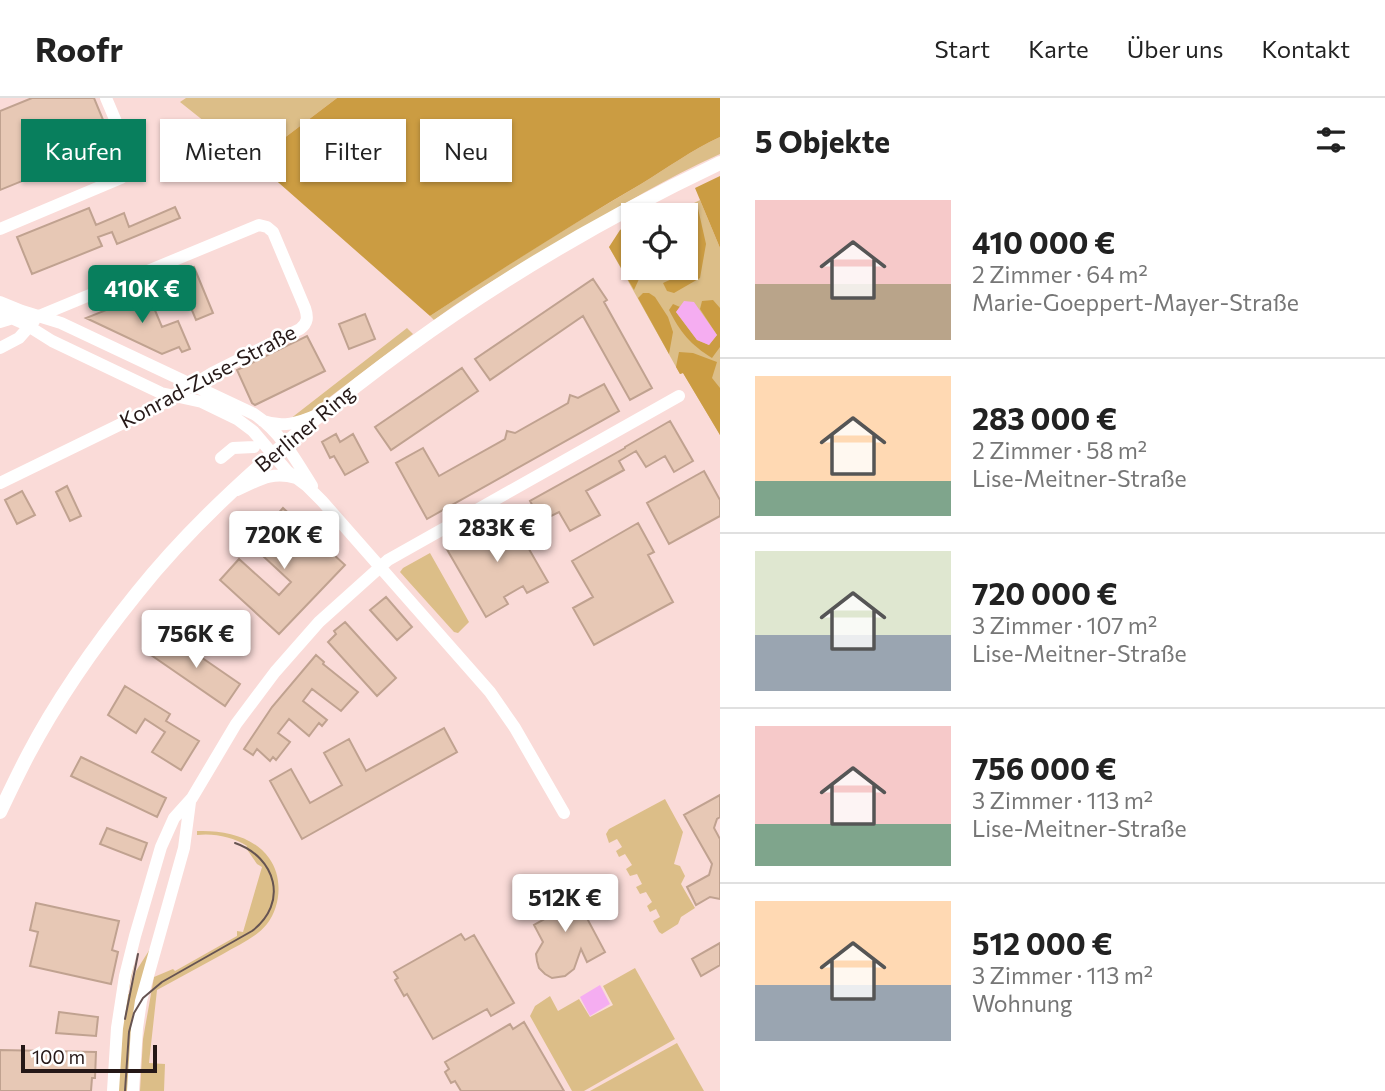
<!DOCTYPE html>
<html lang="de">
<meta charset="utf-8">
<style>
:root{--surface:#fff;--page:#f6f6f6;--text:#222;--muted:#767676;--line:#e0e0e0;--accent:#087f5d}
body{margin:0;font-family:Commissioner,sans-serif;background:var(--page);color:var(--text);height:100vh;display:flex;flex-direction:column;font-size:26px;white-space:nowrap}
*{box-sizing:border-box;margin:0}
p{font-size:23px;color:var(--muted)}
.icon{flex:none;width:38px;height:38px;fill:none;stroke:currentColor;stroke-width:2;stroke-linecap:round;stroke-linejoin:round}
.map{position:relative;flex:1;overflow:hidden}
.details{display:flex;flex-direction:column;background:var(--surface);width:665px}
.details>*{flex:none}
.hud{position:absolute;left:21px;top:21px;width:593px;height:63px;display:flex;gap:14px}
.fabs{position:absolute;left:621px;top:105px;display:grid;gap:14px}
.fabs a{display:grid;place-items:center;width:77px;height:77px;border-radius:0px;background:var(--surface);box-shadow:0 2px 5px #0004;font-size:35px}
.scale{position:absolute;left:21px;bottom:18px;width:136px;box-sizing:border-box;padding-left:7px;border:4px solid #251817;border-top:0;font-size:19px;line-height:24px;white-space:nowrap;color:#251817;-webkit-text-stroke:5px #fff;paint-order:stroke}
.price{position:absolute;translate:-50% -60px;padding:0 16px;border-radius:7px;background:#fff;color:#222;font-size:23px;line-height:46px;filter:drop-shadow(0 2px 4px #0008)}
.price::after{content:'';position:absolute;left:50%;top:42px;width:21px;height:16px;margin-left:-10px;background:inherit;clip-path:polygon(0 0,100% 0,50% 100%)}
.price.selected{background:var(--accent);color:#fff}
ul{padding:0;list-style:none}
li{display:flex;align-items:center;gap:21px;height:175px;padding:0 35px}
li+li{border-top:2px solid var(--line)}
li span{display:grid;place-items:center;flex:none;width:196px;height:140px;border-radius:0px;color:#555}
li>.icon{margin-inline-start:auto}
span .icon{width:84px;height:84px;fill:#fffc;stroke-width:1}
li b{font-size:30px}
h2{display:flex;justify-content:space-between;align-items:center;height:84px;padding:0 35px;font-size:30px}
.tag{padding:0 24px;border-radius:0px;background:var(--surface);box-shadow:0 2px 5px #0004;font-size:24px;line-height:63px}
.tag.selected{background:var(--accent);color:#fff}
header{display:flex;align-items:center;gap:42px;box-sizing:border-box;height:98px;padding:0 35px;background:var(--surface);border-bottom:2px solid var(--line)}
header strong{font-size:33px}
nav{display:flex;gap:38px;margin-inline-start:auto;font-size:24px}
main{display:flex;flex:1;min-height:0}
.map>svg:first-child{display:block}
.green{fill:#dcbe88}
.forest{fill:#cb9c42}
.water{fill:#f5adf1}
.building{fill:#e7c8b5;stroke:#c0a290;stroke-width:2}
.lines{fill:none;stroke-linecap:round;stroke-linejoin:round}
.minor{stroke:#fff;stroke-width:12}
.major{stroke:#fff;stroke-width:14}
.tram{stroke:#665452;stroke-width:2}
.labels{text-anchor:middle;stroke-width:5;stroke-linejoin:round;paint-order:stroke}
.street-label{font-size:21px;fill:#251817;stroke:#fff}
</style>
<header>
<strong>Roofr</strong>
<nav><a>Start</a><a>Karte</a><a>Über uns</a><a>Kontakt</a></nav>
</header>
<main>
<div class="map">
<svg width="720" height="993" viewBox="0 0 720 993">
<rect width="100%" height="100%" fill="#fadbd8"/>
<path class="green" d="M186,0H337L254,63L180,4Z
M720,39V56C668,79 619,109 570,138C524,165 477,190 434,222L430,218C499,172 569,128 641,86C667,70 692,52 720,39Z
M700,102L720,150V337L683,275L680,276L609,149L633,136L634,170H686V117H670Z
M407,230L413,236L310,314L290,321Z
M430,455L469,524L458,535L454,534L400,474L403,470Z
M665,701L683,734L674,766L680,768L685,778L681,786L695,810L681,819L678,826L662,836L659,834L653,823L660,819L656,811L650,814L647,808L652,804L646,794L640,796L636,789L642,786L637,776L630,778L626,771L632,767L625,756L619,759L616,753L622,749L617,741L609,745L606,736L609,731Z
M197,733C224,732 253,738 269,760C283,779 281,808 267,826C256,840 238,847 223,856C201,868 179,880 157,892L149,965L165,966L164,993H140L143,941L154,879L173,871L175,873L237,838V833L243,834L262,769L257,766L246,750L247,748C233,739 214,735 197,737Z
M150,851L130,993H115L116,956L133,866L134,867L128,896H130L136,873Z
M635,870L675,941L584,993H572L530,918L535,908L550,898L558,913L579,901L590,919L613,907L603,888Z
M677,945L704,993H590Z"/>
<path class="forest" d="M337,0H720V39C692,52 667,70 641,86C569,128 499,173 430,218L254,63Z
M720,78V150L695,90Z
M697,106L706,146L700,180L674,195L667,193L663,185L674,180V170H686V117H650Z
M633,124L634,170H644L634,192L609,149L620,132Z
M643,195H649L655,199L668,219L673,234L669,256L638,200Z
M713,202L720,210V249L712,260C691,247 680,234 669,212L673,206L680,209L676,214L697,242L709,247L717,237L700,211L702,203Z
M679,254L693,255L717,264L712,280L720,290V337L683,275L680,276L676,269Z"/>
<path class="water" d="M684,203L694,204L717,237L709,247L697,242L676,214Z
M600,887L610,906L590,918L580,899Z"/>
<path class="building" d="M32,0H94L113,46L0,92V13Z
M175,109L180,120L117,146L112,134L98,139L102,148L32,176L17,139L89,110L96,127L124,115L129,129Z
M194,169L213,215L196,222L177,176Z
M593,181L607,202L604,204L652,290L630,302L583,218L490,282L475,261Z
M146,191L162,229L178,223L190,251L182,254L179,249L162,256L86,220L129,203L128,199Z
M365,216L375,241L349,251L339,226Z
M307,238L325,273L255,307L252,305L237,272Z
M462,270L478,293L391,352L375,329Z
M604,286L619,313L427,421L396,365L423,350L439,378L505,341L507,333L515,335L568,305L570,297L578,300Z
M670,323L693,363L674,374L665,358L646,369L636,353L619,363L624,372L586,393L600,417L570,433L559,414L541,423L530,403L625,350V349Z
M336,336L340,344L353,336L368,364L345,377L334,358L330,360L322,344Z
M704,373L720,402V418L669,446L647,405Z
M67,388L81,418L70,423L56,394Z
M22,393L35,417L17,426L5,402Z
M283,410L345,467L279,536L220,482L239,461L279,497L291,484L250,446Z
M507,413L548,484L527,495L523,488L504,499L508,506L486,519L445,448L465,436L470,445L491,434L486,425Z
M638,425L654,454L648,457L673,504L594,547L573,510L593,499L572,463Z
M386,499L412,529L397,542L370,512Z
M345,524L396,580L377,598L328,544L336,536L334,533Z
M166,535L240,586L225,608L151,557Z
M316,557L324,564L323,566L358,594L341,613L312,591L303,603L327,622L322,628L319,625L309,638L289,621L278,635L290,644L276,662L273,659L270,663L257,651L253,657L244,651L272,609Z
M125,588L170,616L166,623L199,643L181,672L152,654L165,634L145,621L136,635L108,617Z
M444,630L457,654L302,741L270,683L291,671L310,705L342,687L324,655L349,641L366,673Z
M81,659L166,700L157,719L71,678Z
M720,697V719L717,721L714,730L720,741V801L710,799L696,807L687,789L709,777L712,766L684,717Z
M107,730L147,745L141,762L100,746Z
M565,779L605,854L587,864L581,851L574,871L565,878L552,880L545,876L539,870L537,863L536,856L543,844L534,827L557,814L544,790Z
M36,805L119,823L112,852L118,854L111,886L30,868L38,834L30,832Z
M461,836L465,842L474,837L514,905L491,918L487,911L433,941L407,896L404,898L395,882L398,880L394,874Z
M720,845V867L701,878L692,861Z
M59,914L98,919L96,938L56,935Z
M524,924L564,993H461L455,983L451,985L445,974L449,971L445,964L510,926L513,931Z
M0,952L96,954L95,980H92L91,993H0Z"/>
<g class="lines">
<path class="minor" d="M0,131L121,80C130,75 133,69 131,59L106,0
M0,204L22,213L61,225L254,316C280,333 296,362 312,388
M0,215L25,226L52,243L161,295L202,304L237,321L253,333L287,373L307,388L322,403L490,594L515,630L564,715
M0,224L13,220L39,218L259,127L267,129L273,134L305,210C308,219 308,225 300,231L212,275L160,307L0,385
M0,250L19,240L34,223
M263,323C282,330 299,325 317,317
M221,360L233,350L254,349
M237,392C259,382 272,373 296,380
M113,993L117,930L125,878L135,838L161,749L174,720L192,700L236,626L275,574L319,524L388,462L679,298
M133,993L137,930L141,903L184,750L190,704"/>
<path class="major" d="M0,714C9,695 18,676 28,657C58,600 96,546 137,495C187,432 248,376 310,325C434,222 574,134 720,65"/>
<path class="tram" d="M125,921L138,856
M125,993L129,934L134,915L143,900L162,884L252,833C289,805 276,759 235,745"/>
</g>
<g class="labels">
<g class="street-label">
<text transform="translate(208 279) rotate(-28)" y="7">Konrad-Zuse-Straße</text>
<text transform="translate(305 331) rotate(-40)" y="7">Berliner Ring</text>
</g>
</g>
</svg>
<div class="fabs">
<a><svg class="icon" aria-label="locate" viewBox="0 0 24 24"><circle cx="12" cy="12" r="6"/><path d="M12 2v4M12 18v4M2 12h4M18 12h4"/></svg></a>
</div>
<div class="scale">100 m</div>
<b class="price selected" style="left:142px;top:227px">410K €</b>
<b class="price" style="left:497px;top:466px">283K €</b>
<b class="price" style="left:284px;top:473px">720K €</b>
<b class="price" style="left:196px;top:572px">756K €</b>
<b class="price" style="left:565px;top:836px">512K €</b>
<div class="hud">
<a class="tag selected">Kaufen</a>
<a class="tag">Mieten</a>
<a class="tag">Filter</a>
<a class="tag">Neu</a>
</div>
</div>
<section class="details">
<h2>5 Objekte<svg class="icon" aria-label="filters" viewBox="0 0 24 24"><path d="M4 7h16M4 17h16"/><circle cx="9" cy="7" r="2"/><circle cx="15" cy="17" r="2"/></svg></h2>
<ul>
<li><span style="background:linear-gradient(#f6c9c9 60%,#b9a48a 0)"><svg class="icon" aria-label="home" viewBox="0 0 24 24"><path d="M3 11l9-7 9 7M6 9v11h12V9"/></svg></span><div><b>410 000 €</b><p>2 Zimmer · 64 m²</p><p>Marie-Goeppert-Mayer-Straße</p></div></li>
<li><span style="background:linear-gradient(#ffd9b3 75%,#7fa58c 0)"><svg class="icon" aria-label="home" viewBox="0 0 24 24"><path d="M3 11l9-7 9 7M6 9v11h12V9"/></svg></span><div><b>283 000 €</b><p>2 Zimmer · 58 m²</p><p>Lise-Meitner-Straße</p></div></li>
<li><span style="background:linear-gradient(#dfe7d0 60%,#9aa5b1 0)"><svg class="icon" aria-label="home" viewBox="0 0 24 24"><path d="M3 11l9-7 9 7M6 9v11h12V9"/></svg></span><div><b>720 000 €</b><p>3 Zimmer · 107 m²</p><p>Lise-Meitner-Straße</p></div></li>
<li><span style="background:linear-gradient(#f6c9c9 70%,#7fa58c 0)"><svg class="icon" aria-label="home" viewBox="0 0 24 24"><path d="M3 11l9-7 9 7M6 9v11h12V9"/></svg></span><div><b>756 000 €</b><p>3 Zimmer · 113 m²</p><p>Lise-Meitner-Straße</p></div></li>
<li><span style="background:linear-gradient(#ffd9b3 60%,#9aa5b1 0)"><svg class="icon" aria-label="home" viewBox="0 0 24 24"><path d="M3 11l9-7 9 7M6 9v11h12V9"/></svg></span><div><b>512 000 €</b><p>3 Zimmer · 113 m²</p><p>Wohnung</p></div></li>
</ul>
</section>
</main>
